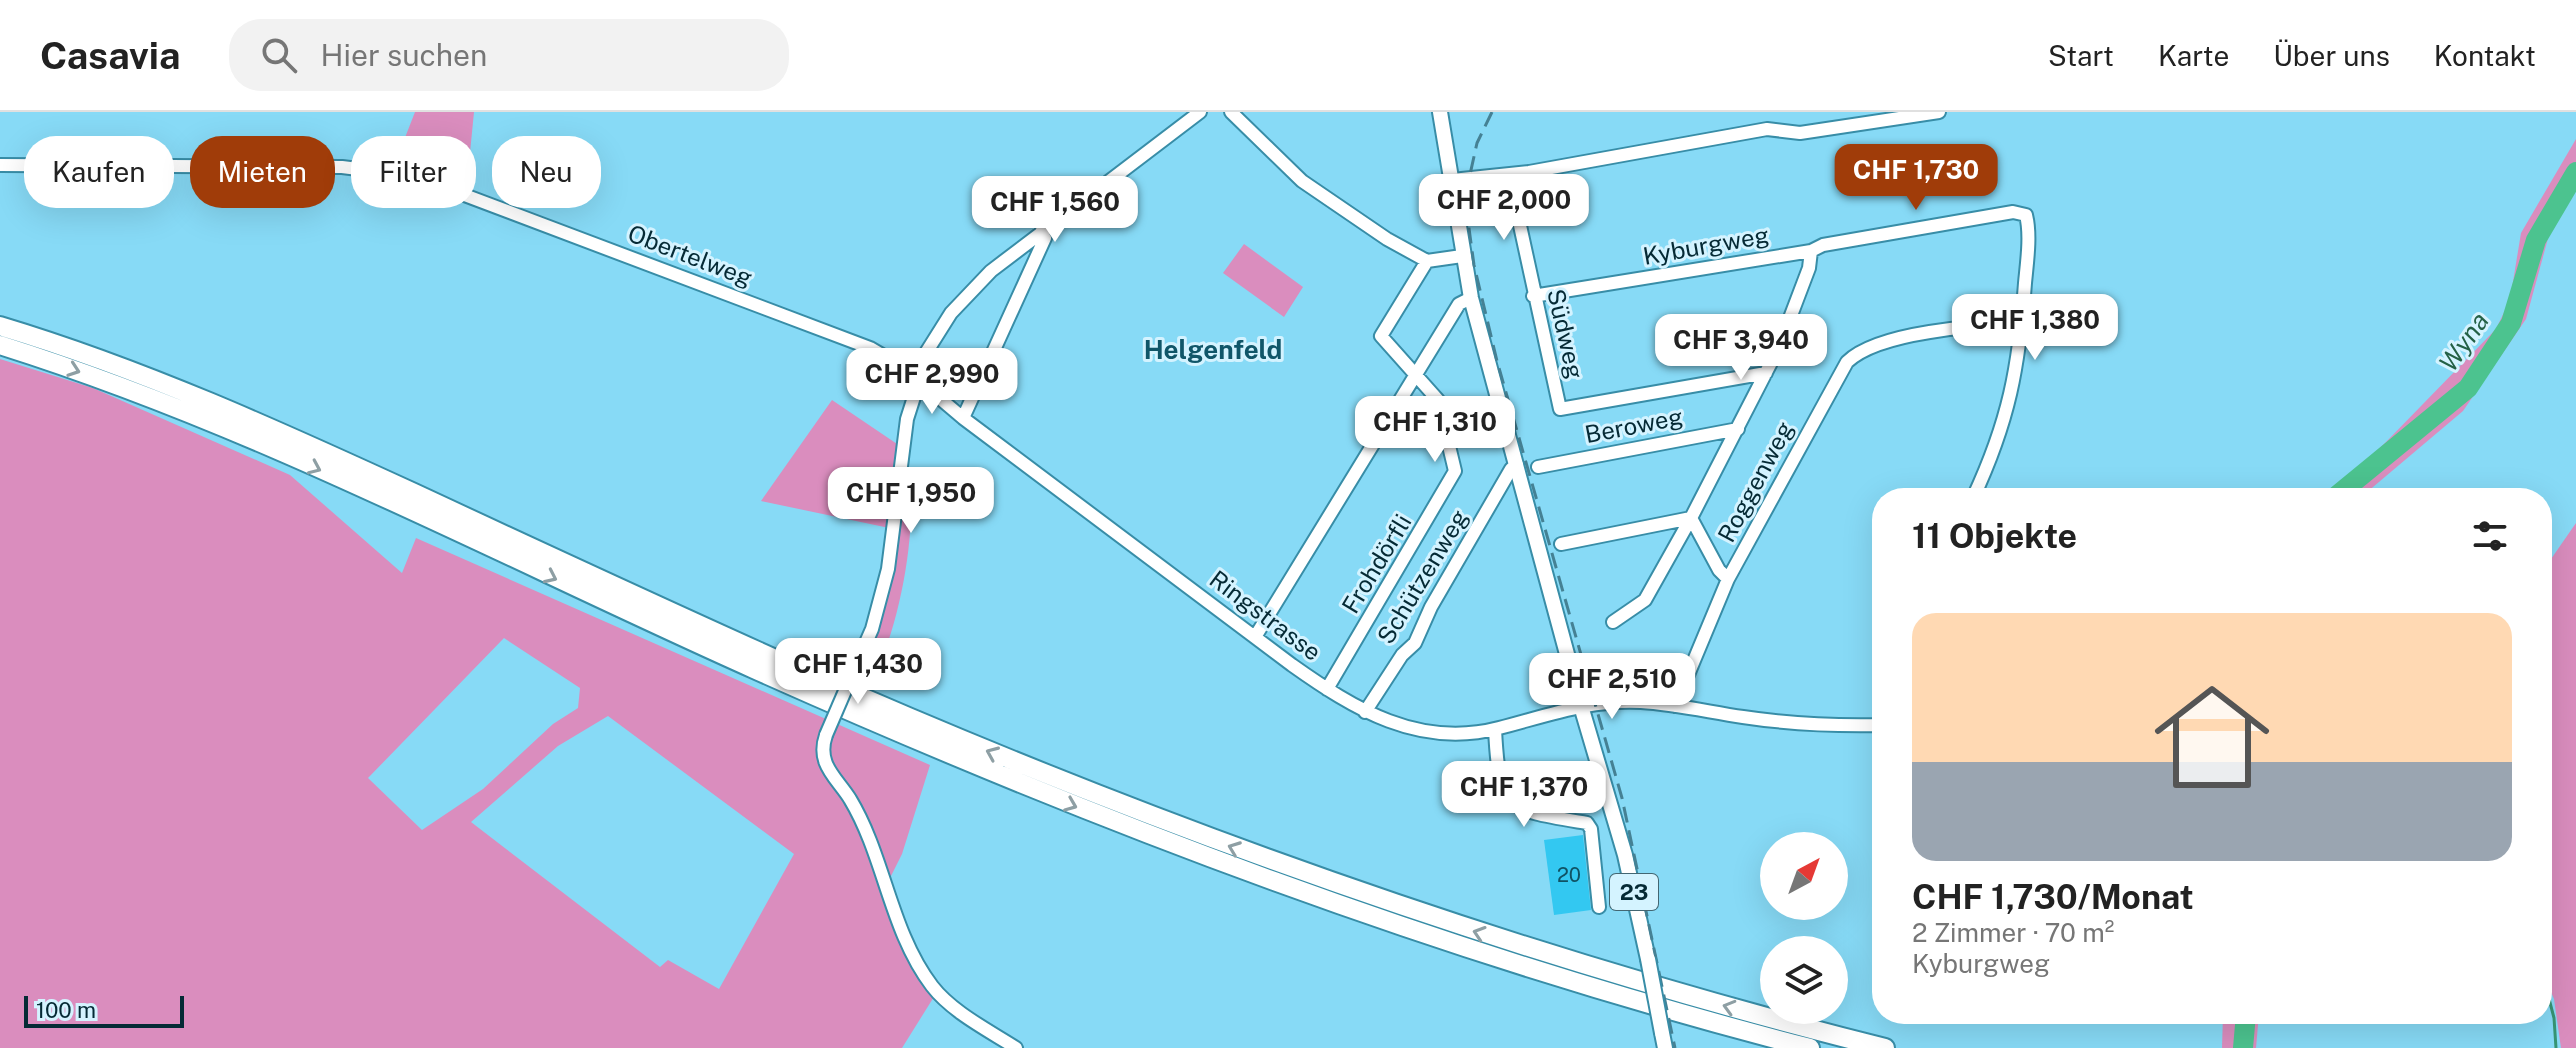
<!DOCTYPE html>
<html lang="de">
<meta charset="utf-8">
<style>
:root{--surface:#fff;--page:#f2f2f2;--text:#222;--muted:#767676;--line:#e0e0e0;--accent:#a03c09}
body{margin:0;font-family:"Public Sans",sans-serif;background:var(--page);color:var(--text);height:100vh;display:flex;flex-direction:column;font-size:30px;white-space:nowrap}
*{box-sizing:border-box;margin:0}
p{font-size:26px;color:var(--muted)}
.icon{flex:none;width:44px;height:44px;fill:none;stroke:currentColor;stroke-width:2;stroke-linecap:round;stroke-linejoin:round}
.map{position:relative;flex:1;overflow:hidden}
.panel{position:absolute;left:1872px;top:376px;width:680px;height:536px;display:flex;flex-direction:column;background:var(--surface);border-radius:32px;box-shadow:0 8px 32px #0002}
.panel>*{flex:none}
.banner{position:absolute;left:24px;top:24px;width:760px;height:72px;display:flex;gap:16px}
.needle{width:52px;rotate:41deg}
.controls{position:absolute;left:1760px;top:720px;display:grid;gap:16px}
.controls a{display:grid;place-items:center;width:88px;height:88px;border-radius:50%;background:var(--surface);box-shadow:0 8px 32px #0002;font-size:40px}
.scale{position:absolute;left:24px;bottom:20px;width:160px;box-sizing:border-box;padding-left:8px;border:4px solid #052a35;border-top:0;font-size:22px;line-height:28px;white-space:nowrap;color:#052a35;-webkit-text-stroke:6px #d4f3ff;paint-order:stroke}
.price{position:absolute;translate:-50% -68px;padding:0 18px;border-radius:16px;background:#fff;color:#222;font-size:26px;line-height:52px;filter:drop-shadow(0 2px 4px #0008)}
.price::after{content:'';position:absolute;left:50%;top:48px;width:24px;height:18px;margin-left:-12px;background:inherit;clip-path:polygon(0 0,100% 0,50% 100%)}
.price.current{background:var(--accent);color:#fff}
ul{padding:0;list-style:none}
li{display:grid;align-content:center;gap:16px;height:424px;padding:0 40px}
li+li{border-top:2px solid var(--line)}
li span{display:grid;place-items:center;height:248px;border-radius:24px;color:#555}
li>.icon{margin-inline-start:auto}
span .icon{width:144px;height:144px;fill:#fffc;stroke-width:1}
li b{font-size:34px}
h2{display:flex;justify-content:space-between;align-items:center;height:96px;padding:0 40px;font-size:34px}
.tag{padding:0 28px;border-radius:32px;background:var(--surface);box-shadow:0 8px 32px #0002;font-size:28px;line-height:72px}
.tag.current{background:var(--accent);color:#fff}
header{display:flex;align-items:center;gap:48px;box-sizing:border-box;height:112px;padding:0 40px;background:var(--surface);border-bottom:2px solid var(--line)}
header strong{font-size:38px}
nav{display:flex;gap:44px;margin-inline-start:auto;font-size:28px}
.search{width:560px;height:72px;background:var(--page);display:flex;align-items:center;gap:20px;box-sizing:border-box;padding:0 28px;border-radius:32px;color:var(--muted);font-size:30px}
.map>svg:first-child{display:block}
.green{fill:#da8dbe;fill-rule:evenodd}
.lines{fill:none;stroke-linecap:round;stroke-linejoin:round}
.stream{stroke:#379574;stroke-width:3}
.river{stroke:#4cc38f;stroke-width:20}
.building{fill:#33c8f1}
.minor-casing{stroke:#388da7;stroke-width:16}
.major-casing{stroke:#388da7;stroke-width:18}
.highway-casing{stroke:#388da7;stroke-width:22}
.minor{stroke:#fff;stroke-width:12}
.major{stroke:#fff;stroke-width:14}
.highway{stroke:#fff;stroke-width:18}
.rail{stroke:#458194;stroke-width:3;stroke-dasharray:16 8;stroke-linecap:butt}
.minor-bridge-casing{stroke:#388da7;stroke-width:16;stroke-linecap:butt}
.major-bridge-casing{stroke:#388da7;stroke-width:18;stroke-linecap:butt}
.minor-bridge{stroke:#fff;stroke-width:12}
.major-bridge{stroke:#fff;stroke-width:14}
.oneway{stroke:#8e9fa4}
.labels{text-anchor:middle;stroke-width:6;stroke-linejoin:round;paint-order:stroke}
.number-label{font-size:20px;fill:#105264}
.shield{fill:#d4f3ff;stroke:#436672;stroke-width:2}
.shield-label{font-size:22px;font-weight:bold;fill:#052a35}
.street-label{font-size:24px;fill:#052a35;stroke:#d4f3ff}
.water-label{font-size:26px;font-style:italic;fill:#246146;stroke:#d4f3ff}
.neighbourhood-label{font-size:26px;font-weight:bold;fill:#105669;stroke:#d4f3ff}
</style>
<header>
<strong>Casavia</strong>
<div class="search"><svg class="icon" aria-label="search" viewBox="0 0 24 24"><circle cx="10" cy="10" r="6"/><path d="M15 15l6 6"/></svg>Hier suchen</div>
<nav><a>Start</a><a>Karte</a><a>Über uns</a><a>Kontakt</a></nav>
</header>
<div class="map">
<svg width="2576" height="936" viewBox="0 0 2576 936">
<rect width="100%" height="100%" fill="#87daf6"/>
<path class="green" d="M415,0H474L466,81L392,59Z
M2576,27V73L2550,119L2526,207L2463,299L2360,386H2317L2351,363L2385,331L2496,217L2510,188L2521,121Z
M1244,132L1303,175L1284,205L1223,161Z
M0,247L93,276L290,363L402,461L416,426L930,653L902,742L886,774L937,880L902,936H0ZM504,526L580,576L578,596L553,612L483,677L422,718L368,666ZM608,604L794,742L719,877L668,848L660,855L471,710L558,634Z
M832,288L903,336L899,368L910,378C915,428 899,510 878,556V565L884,572L860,566L857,551L894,417L761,389Z
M2576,411V936H2561L2554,887L2542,859V460Z
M2223,902H2259L2256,936H2222Z"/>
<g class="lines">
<path class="stream" d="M2542,860L2554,906L2556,936"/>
<path class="river" d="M2334,386L2468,276L2511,211L2536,128L2576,60
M2243,936L2246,902"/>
</g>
<path class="building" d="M1583,723L1591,798L1554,803L1544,728Z"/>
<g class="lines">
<defs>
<path id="minor" d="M1231,0L1302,69L1387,127L1427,149L1462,144
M0,53L342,55L414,64L870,236L904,256L963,306L1292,553C1354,597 1419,637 1499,616C1546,604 1591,587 1641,590C1675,592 1709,600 1743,605C1789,612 1836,614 1882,613
M1509,63L1560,297L1766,261
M1452,68L1529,60L1767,17L1800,21L1939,0
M1533,184L1811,139L1823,133L2013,100L2026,103C2031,123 2027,150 2025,171C2019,255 2009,309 1973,386
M912,263L951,201L991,159L1200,0
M963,306L1045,126L1041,120
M1538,355L1738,317
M1691,406L1719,458L1728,467
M1561,432L1691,406
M1613,510L1645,488L1691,406L1779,235L1809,156L1811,139
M1255,525L1459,192L1471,186
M857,551L872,517L888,457L907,307L914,285L923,273
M1327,577L1455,359L1438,288L1381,224L1427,149
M1675,594L1728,467L1847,250C1878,220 1978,212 2022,214
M1365,600L1402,543L1415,531L1431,495L1511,357L1517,353
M1495,617C1499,700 1508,698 1587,711L1591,717L1599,795
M826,623C816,652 836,665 850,687C885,745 890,819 932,874C952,900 988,918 1016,936"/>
<path id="major" d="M1440,0L1471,186L1581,594L1625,743L1648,847
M1662,921L1665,936"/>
<path id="highway" d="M0,214C143,257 279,319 414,381C543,441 672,501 802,559C1153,714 1513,843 1885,936
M0,233C261,315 505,446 754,557C1096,710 1447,843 1810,936"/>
</defs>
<use href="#minor" class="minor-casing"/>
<use href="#major" class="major-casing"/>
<use href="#highway" class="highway-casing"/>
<use href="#minor" class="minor"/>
<use href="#major" class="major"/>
<use href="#highway" class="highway"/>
<path class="rail" d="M1492,0L1477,31L1469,67L1468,109L1474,153L1497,249L1622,686L1675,936"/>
<defs>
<path id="minor-bridge" d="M826,623L857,551"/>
<path id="major-bridge" d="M1648,847L1662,921"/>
</defs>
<use href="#minor-bridge" class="minor-bridge-casing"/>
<use href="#major-bridge" class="major-bridge-casing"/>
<use href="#minor-bridge" class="minor-bridge"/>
<use href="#major-bridge" class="major-bridge"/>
</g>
<defs><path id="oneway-chevron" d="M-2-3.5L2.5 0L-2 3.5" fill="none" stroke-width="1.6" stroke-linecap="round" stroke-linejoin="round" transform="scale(2)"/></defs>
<g class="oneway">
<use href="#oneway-chevron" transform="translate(74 258) rotate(19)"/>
<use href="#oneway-chevron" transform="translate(315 356) rotate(24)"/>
<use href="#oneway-chevron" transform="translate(551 465) rotate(25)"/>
<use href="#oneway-chevron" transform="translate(992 641) rotate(-157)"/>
<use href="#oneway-chevron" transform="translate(1071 693) rotate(22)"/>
<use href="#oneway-chevron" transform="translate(1234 736) rotate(-159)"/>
<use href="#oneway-chevron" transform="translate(1479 821) rotate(-162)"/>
<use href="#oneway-chevron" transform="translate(1729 895) rotate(-164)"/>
</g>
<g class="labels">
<g class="number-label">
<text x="1569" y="770">20</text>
</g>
<rect class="shield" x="1610" y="762" width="48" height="36" rx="6"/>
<g class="shield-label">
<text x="1634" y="788">23</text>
</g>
<g class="street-label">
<text transform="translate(1706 134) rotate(-10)" y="8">Kyburgweg</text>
<text transform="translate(690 144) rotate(21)" y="8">Obertelweg</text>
<text transform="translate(1565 222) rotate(77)" y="8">Südweg</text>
<text transform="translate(1634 314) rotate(-11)" y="8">Beroweg</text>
<text transform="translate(1756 370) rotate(-62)" y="8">Roggenweg</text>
<text transform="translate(1377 452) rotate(-59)" y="8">Frohdörfli</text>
<text transform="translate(1423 465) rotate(-59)" y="8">Schützenweg</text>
<text transform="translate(1265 504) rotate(37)" y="8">Ringstrasse</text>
</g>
<g class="water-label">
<text transform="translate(2464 230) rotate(-55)" y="9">Wyna</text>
</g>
<g class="neighbourhood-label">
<text x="1213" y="247">Helgenfeld</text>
</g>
</g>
</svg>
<div class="controls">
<a><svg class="needle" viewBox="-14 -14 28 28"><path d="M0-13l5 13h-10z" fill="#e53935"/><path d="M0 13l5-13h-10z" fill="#767676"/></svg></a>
<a><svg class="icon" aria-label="layers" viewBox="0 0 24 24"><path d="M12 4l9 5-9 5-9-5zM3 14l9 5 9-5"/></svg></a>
</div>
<div class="scale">100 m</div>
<b class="price current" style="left:1916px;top:100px">CHF 1,730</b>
<b class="price" style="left:1504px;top:130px">CHF 2,000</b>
<b class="price" style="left:1055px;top:132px">CHF 1,560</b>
<b class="price" style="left:2035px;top:250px">CHF 1,380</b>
<b class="price" style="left:1741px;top:270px">CHF 3,940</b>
<b class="price" style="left:932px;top:304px">CHF 2,990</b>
<b class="price" style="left:1435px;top:352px">CHF 1,310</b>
<b class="price" style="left:911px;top:423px">CHF 1,950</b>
<b class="price" style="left:858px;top:594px">CHF 1,430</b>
<b class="price" style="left:1612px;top:609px">CHF 2,510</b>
<b class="price" style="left:1524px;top:717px">CHF 1,370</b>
<div class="banner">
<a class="tag">Kaufen</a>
<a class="tag current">Mieten</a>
<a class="tag">Filter</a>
<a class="tag">Neu</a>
</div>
<section class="panel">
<h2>11 Objekte<svg class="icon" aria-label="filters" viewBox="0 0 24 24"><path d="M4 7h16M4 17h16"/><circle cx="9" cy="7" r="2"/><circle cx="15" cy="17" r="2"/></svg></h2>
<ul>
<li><span style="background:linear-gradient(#ffd9b3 60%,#9aa5b1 0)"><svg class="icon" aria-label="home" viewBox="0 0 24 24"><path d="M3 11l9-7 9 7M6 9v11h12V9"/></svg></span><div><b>CHF 1,730/Monat</b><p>2 Zimmer · 70 m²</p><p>Kyburgweg</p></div></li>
</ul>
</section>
</div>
